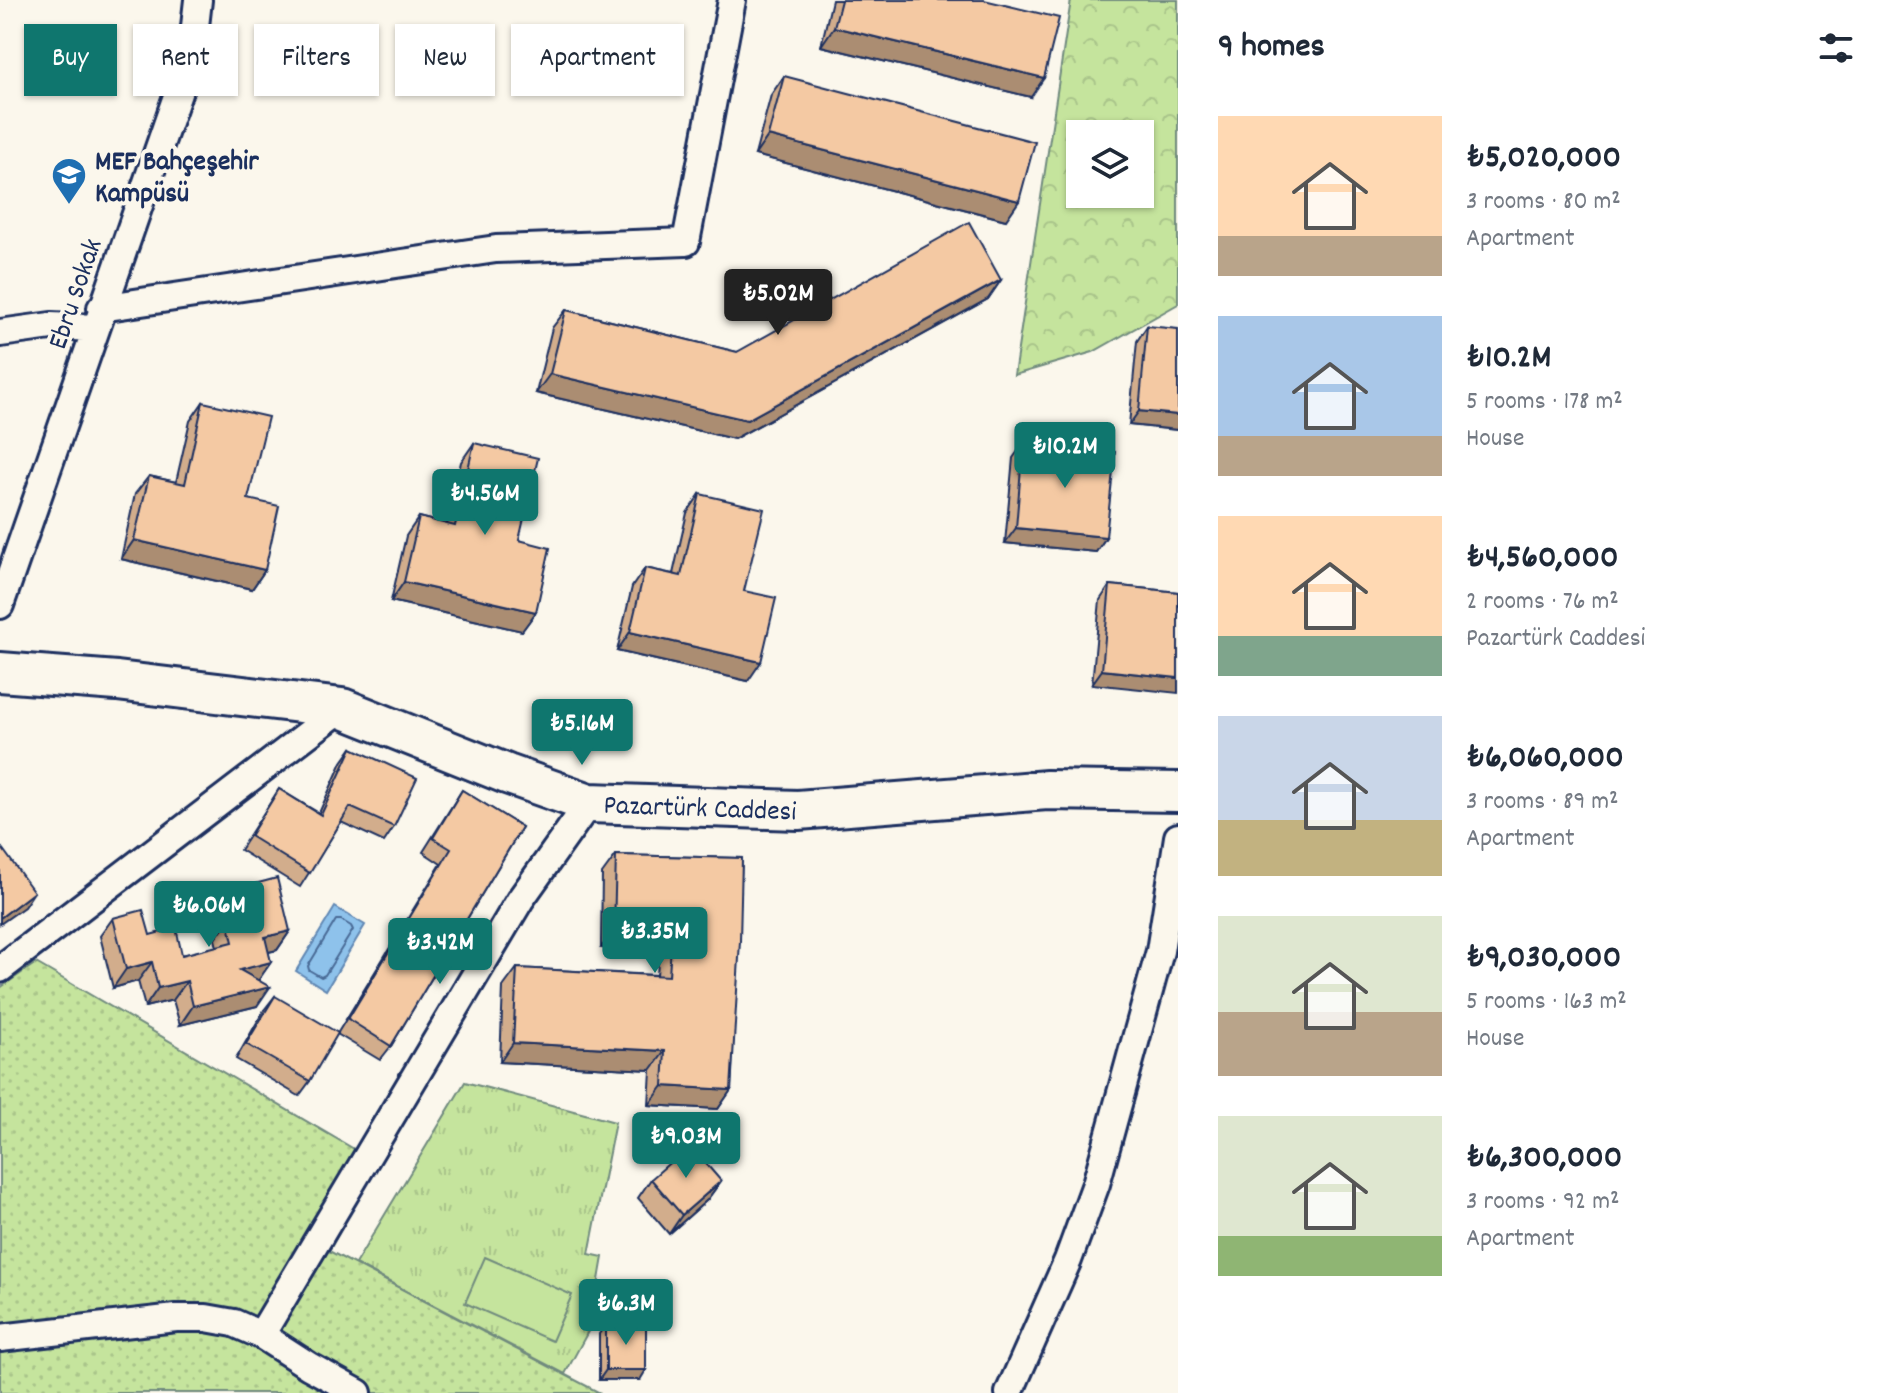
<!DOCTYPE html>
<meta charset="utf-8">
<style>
:root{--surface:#fff;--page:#f2f2f3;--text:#1f2937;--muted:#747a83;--accent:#0f766e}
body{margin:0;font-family:Dekko,sans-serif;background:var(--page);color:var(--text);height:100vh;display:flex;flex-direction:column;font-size:30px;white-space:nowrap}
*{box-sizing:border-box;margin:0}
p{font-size:26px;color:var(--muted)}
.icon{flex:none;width:44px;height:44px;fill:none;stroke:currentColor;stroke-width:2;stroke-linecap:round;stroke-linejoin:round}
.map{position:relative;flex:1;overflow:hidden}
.sheet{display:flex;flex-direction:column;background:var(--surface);width:720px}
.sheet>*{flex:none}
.guide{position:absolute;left:24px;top:24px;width:760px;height:72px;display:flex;gap:16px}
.fabs{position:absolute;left:1066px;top:120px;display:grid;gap:16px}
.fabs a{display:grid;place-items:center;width:88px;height:88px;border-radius:0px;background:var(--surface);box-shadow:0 2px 6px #0004;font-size:40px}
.price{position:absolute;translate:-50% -68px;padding:0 18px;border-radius:8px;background:var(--accent);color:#fff;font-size:26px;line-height:52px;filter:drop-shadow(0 2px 4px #0008)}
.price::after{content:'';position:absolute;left:50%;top:48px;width:24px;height:18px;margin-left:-12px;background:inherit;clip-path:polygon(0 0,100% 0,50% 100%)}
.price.selected{background:#222;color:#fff}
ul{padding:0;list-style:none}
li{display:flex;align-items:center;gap:24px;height:200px;padding:0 40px}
li span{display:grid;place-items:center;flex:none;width:224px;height:160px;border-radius:0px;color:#555}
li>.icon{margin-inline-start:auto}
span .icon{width:96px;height:96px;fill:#fffc;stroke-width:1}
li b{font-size:34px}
h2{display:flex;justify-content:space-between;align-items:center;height:96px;padding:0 40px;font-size:34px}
.pill{padding:0 28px;border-radius:0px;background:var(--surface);box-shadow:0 2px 6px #0004;font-size:28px;line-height:72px}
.pill.selected{background:var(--accent);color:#fff}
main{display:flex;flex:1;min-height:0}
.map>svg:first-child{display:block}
.grass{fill:url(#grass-dots);stroke:#708a7e;stroke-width:2}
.forest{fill:url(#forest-crowns);stroke:#708a7e;stroke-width:2;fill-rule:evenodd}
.park{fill:url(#park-tufts);stroke:#708a7e;stroke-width:2}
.garden{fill:#c5e49d;stroke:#708a7e;stroke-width:2}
.water{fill:#8ec2eb;stroke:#6087b3;stroke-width:2}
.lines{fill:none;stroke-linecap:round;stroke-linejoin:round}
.shore{stroke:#496a96;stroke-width:2}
.street-casing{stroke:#1b2f5e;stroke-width:32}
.secondary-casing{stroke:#1b2f5e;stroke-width:44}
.street{stroke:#fbf7ec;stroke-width:26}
.secondary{stroke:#fbf7ec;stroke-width:38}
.wall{fill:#d2ad8c;stroke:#1b2f5e;stroke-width:2}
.shaded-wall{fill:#ab8d72;stroke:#1b2f5e;stroke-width:2}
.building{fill:#f4c9a3;stroke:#1b2f5e;stroke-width:2}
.labels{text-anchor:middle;stroke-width:8;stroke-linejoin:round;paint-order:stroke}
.poi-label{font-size:28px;font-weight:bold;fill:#1b2f5e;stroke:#fbf7ec;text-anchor:start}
.street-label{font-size:28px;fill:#1b2f5e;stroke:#fbf7ec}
</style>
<main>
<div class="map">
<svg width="1178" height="1393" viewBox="0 0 1178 1393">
<defs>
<pattern id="grass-dots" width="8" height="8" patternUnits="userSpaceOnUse" patternTransform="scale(2)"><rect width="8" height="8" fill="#c5e49d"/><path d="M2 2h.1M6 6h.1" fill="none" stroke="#a9c48a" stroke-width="1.8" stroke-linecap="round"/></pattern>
<pattern id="forest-crowns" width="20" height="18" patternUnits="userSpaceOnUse" patternTransform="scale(2)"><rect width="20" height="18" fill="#c5e49d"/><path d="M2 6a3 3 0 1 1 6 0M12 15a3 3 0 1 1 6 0" fill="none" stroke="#a9c48a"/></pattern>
<pattern id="park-tufts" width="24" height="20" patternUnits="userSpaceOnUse" patternTransform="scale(2)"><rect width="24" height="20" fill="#c5e49d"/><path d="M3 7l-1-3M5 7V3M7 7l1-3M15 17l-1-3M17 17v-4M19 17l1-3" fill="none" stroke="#a9c48a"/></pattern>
</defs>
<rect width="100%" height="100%" fill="#fbf7ec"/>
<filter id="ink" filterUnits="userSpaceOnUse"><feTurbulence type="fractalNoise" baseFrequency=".0125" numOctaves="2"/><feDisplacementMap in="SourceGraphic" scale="16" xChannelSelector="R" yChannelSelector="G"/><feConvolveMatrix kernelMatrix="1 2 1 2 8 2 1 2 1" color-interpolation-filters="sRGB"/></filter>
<g filter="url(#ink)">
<path class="grass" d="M36,963L378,1163L329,1251L600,1393H0V988Z"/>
<path class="forest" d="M1071,0H1178V304L1093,352L1014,375ZM1080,134H1140V194H1080Z"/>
<path class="park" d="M465,1082L615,1122L589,1254L603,1257L591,1326L565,1374L355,1264Z"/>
<path class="garden" d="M485,1257L572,1295L552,1341L465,1303Z"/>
<path class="water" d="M335,907L365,925L326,990L296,971Z"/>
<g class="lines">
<path class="shore" d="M336,920H341L351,926L353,930L325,975L321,977L309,970L308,966Z"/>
<defs>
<path id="street" d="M101,308L496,249L686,242L732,0
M0,333L51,326L95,328
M0,605L192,53L198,0
M0,969L342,708
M0,1338L176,1318H206L234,1323L261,1335
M358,1393L309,1366L261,1335L520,900L589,803
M1009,1393L1068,1260L1096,1184L1160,951L1178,837"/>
<path id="secondary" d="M0,672L117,681L342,708L507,774L589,803L798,810L1047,790L1178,792"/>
</defs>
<use href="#street" class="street-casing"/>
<use href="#secondary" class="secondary-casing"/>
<use href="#street" class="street"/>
<use href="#secondary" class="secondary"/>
</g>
<path class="wall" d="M832,0H984L1031,97L821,46Z
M784,76L1006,220L755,155L771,95Z
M1001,280L988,299L734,439L536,393L552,328L566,310L737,352Z
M1147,326L1178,430L1129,425L1137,341Z
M203,402L248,499L265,570L252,589L121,559L135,494L149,476L176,482L190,421Z
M474,443L519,540L536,612L522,631L391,601L406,536L419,517L447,524L461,462Z
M1023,444L1106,537L1096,552L1005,543L1013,458Z
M700,494L744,591L748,681L617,651L632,587L645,568L673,574L687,513Z
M1110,585L1178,592L1092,684L1100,600Z
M352,748L394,827L384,842L341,822L300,887L240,850L279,789L319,813L342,762Z
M462,790L522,827L391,1046L380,1060L337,1034L441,864L423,852Z
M616,855L742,858L731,1090L718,1109L649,1105L651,1070L500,1062L503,987L517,968L657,975L659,949L601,948L602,874Z
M247,886L290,931L277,950L268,952L271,962L258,980L257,1006L180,1025L173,1000L145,1007L138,981L113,988L100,936L113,918L150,935L182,955L217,947L215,939L228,921L237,918L234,905Z
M275,996L310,1081L299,1096L236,1059L264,1010Z
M651,1179L721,1181L707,1200L669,1234L638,1198Z
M606,1324L640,1380H599V1334Z"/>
<path class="shaded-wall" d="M834,27L1044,78L1031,97L821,46Z
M768,136L1019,201L1006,220L755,155Z
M1001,280L988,299L734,439L536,393L550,374L747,420Z
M1139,411L1178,415V430L1129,425Z
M1016,528L1106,537L1096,552L1005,543Z
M134,540L265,570L252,589L121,559Z
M404,582L536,612L522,631L391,601Z
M630,632L761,662L748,681L617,651Z
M1102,670L1178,678V693L1092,684Z
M34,892L24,907L0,924V918Z
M614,929L672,930L659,949L601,948Z
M290,931L277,950L251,956L265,937Z
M152,962L138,981L113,988L126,969Z
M271,962L258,981L240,970Z
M187,981L173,1000L145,1007L158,988Z
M270,987L257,1006L180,1025L193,1006Z
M513,1043L665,1051L651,1070L500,1062Z
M663,1086L731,1090L718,1109L649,1105Z
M721,1181L707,1200L669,1234L682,1215Z
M606,1370H646L640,1380H599Z"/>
<path class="building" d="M841,0H984L1059,18L1044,78L834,27Z
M784,76L1035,142L1019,201L768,136Z
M969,222L1001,280L747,420L550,374L566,310L737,352Z
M1147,326L1178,329V415L1139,411Z
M203,402L268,417L248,499L279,506L265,570L134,540L149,476L185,484Z
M474,443L538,458L519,540L550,548L536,612L404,582L419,517L455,526Z
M1023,444L1115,452L1106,537L1016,528Z
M700,494L764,509L744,591L776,598L761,662L630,632L645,568L681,576Z
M1110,585L1178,592V678L1102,670Z
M352,748L417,778L394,827L350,807L310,873L250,836L279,789L321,815Z
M462,790L522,827L391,1046L348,1019L451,849L433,838Z
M2,848L34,892L0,918V850Z
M616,855L742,858L740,941L731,1090L663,1086L665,1051L513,1043L517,968L669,976L672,930L614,929Z
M277,878L290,931L265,937L271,962L240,970L270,987L193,1006L187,981L158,988L152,962L126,969L113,918L143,910L150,935L176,928L182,955L233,942L228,921L254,914L247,886Z
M275,996L338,1033L310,1081L246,1044Z
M690,1145L721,1181L682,1215L651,1179Z
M606,1324H646V1370H606Z"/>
</g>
<defs>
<symbol id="school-pin" viewBox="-11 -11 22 30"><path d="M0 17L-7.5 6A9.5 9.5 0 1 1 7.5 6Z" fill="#1f6fb2" stroke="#fbf7ec"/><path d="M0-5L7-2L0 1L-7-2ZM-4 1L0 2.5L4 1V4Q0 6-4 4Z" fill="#fff"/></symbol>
</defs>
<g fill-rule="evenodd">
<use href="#school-pin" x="49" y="155" width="40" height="54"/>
</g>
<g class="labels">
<g class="poi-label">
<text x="95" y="169">MEF Bahçeşehir<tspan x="95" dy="32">Kampüsü</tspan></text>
</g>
<g class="street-label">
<text transform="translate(73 293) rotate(-71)" y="10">Ebru Sokak</text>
<text transform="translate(700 806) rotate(2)" y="10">Pazartürk Caddesi</text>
</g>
</g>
</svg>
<div class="fabs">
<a><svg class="icon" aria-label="layers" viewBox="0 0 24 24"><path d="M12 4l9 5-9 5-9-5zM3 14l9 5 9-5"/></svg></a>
</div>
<b class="price selected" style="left:778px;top:337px">₺5.02M</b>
<b class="price" style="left:1065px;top:490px">₺10.2M</b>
<b class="price" style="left:485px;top:537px">₺4.56M</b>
<b class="price" style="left:582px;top:767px">₺5.16M</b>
<b class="price" style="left:209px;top:949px">₺6.06M</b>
<b class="price" style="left:655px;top:975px">₺3.35M</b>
<b class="price" style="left:440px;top:986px">₺3.42M</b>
<b class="price" style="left:686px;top:1180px">₺9.03M</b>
<b class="price" style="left:626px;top:1347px">₺6.3M</b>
<div class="guide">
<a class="pill selected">Buy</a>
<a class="pill">Rent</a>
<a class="pill">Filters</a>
<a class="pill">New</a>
<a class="pill">Apartment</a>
</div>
</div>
<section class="sheet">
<h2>9 homes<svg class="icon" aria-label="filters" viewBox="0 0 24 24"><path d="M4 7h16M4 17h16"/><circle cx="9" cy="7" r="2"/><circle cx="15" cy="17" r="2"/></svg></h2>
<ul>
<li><span style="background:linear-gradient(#ffd9b3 75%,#b9a48a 0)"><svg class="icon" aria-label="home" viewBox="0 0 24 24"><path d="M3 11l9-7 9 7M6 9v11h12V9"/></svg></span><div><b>₺5,020,000</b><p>3 rooms · 80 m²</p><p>Apartment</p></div></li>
<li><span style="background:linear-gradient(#a9c7e8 75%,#b9a48a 0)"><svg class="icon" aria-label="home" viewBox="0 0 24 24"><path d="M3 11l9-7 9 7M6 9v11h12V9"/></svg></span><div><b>₺10.2M</b><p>5 rooms · 178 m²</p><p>House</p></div></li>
<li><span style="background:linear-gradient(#ffd9b3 75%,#7fa58c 0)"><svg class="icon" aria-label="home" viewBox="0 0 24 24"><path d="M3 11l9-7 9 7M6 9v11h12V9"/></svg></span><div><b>₺4,560,000</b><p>2 rooms · 76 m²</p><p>Pazartürk Caddesi</p></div></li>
<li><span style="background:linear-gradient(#c9d6e8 65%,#c2b280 0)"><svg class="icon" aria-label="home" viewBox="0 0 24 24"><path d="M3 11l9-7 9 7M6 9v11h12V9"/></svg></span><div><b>₺6,060,000</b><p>3 rooms · 89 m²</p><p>Apartment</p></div></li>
<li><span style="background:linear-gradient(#dfe7d0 60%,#b9a48a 0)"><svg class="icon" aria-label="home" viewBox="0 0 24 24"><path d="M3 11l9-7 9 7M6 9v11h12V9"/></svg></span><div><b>₺9,030,000</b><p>5 rooms · 163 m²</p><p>House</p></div></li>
<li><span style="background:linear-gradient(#dfe7d0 75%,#8fb573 0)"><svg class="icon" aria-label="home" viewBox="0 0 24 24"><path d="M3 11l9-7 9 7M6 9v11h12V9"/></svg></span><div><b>₺6,300,000</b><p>3 rooms · 92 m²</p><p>Apartment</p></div></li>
</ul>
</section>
</main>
